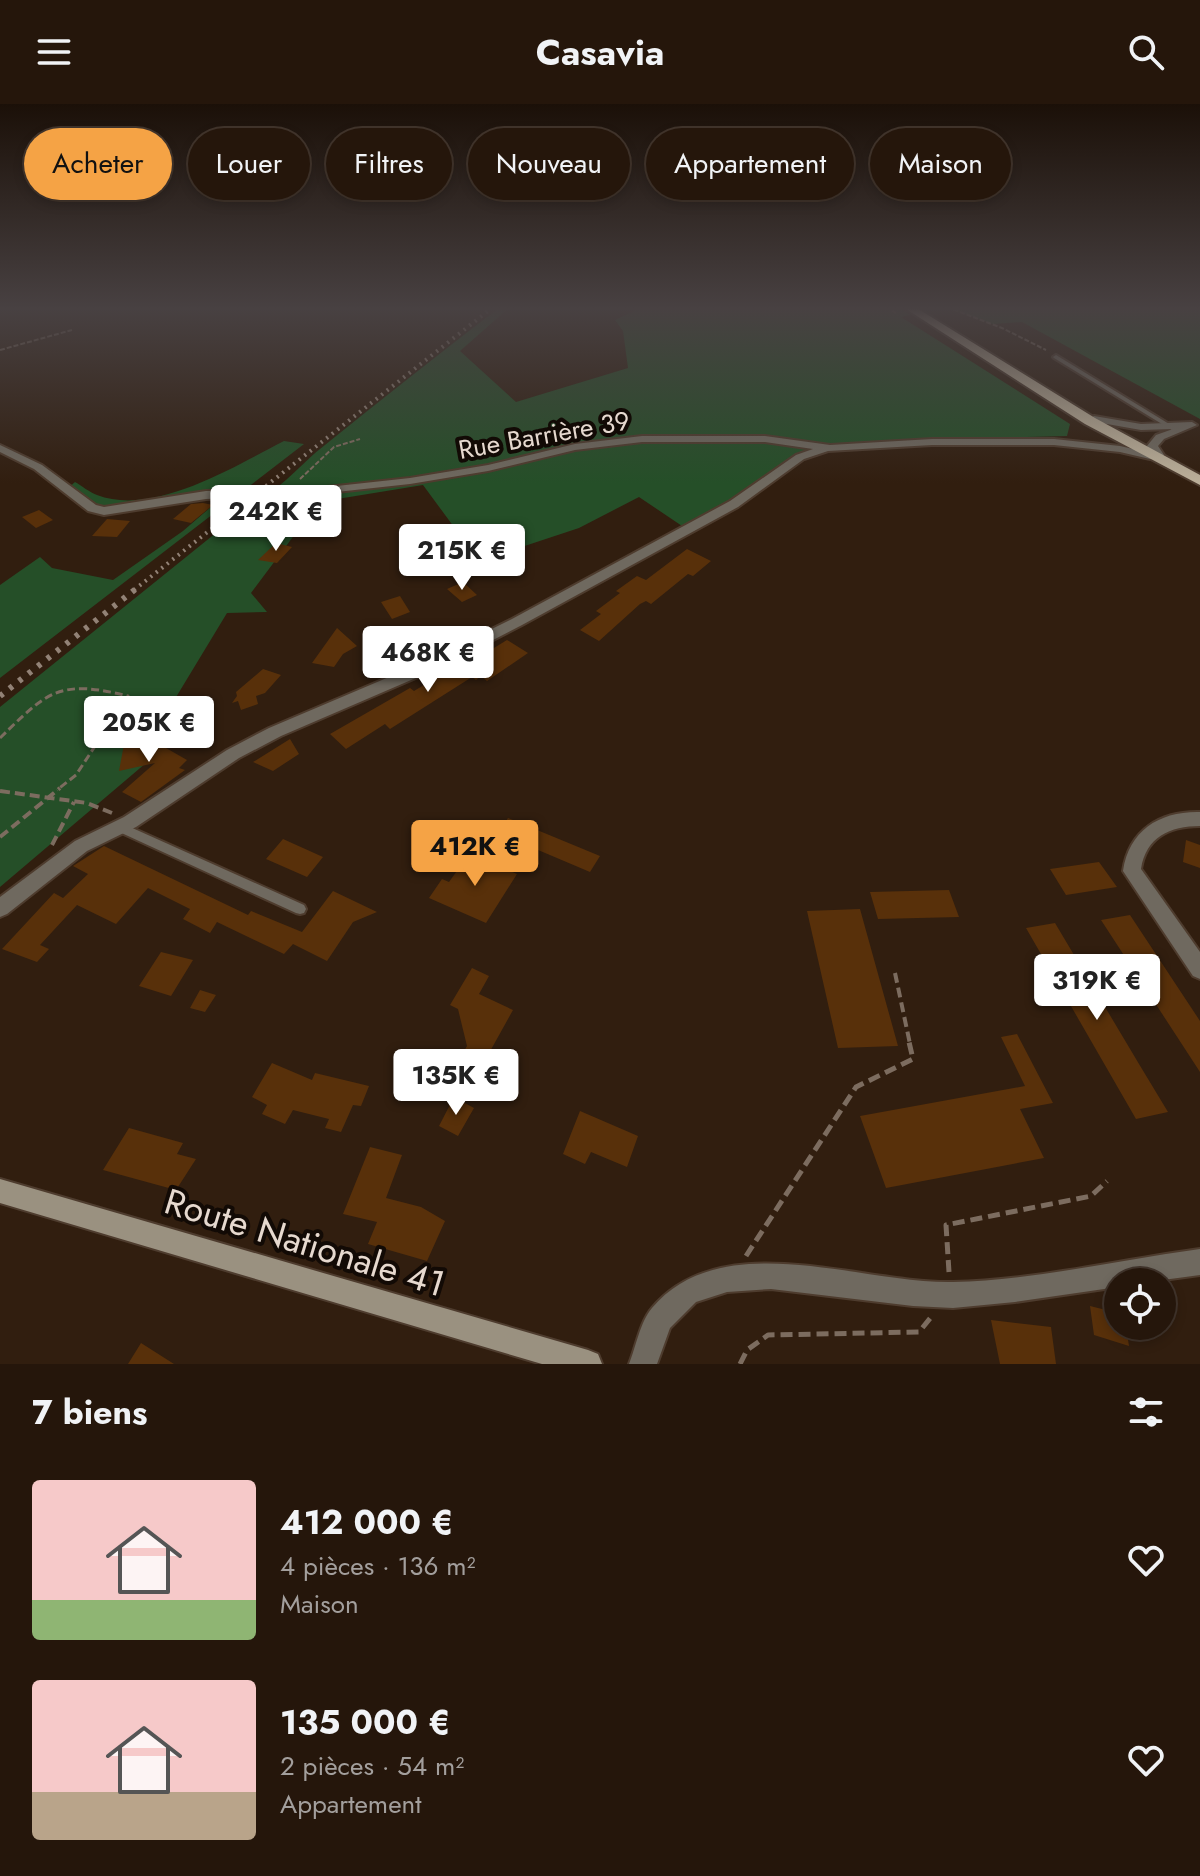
<!DOCTYPE html>
<html lang="fr">
<meta charset="utf-8">
<style>
:root{--surface:#25160b;--page:#312319;--text:#f1f3f6;--muted:#a39f9d;--line:#42352c;--accent:#f5a345}
body{margin:0;font-family:Jost,sans-serif;background:var(--page);color:var(--text);height:100vh;display:flex;flex-direction:column;font-size:30px;white-space:nowrap}
*{box-sizing:border-box;margin:0}
p{font-size:26px;color:var(--muted)}
.icon{flex:none;width:44px;height:44px;fill:none;stroke:currentColor;stroke-width:2;stroke-linecap:round;stroke-linejoin:round}
.map{position:relative;height:1260px;overflow:hidden}
.panel{display:flex;flex-direction:column;background:var(--surface);flex:1}
.panel>*{flex:none}
.hud{position:absolute;left:24px;top:24px;width:1152px;height:72px;display:flex;gap:16px}
.tools{position:absolute;left:1104px;top:1164px;display:grid;gap:16px}
.tools a{display:grid;place-items:center;width:72px;height:72px;border-radius:50%;background:var(--surface);box-shadow:0 4px 12px #0003,0 0 0 2px var(--line);font-size:40px}
.price{position:absolute;translate:-50% -68px;padding:0 18px;border-radius:8px;background:#fff;color:#222;font-size:26px;line-height:52px;filter:drop-shadow(0 2px 4px #0008)}
.price::after{content:'';position:absolute;left:50%;top:48px;width:24px;height:18px;margin-left:-12px;background:inherit;clip-path:polygon(0 0,100% 0,50% 100%)}
.price.selected{background:var(--accent);color:#111}
ul{padding:0;list-style:none}
li{display:flex;align-items:center;gap:24px;height:200px;padding:0 32px}
li span{display:grid;place-items:center;flex:none;width:224px;height:160px;border-radius:8px;color:#555}
li>.icon{margin-inline-start:auto}
span .icon{width:96px;height:96px;fill:#fffc;stroke-width:1}
li b{font-size:34px}
h2{display:flex;justify-content:space-between;align-items:center;height:96px;padding:0 32px;font-size:34px}
.chip{padding:0 28px;border-radius:36px;background:var(--surface);box-shadow:0 4px 12px #0003,0 0 0 2px var(--line);font-size:28px;line-height:72px}
.chip.selected{background:var(--accent);color:#111}
header{display:flex;justify-content:space-between;align-items:center;height:104px;padding:0 32px;background:var(--surface);font-size:36px;font-weight:700}
.map>svg:first-child{display:block}
.green{fill:#254f28}
.building{fill:#58300a}
.lines{fill:none;stroke-linecap:round;stroke-linejoin:round}
.service-casing{stroke:#4e3c2e;stroke-width:4}
.minor-casing{stroke:#4e3c2e;stroke-width:4}
.secondary-casing{stroke:#4e3c2e;stroke-width:4}
.primary-casing{stroke:#4e3c2e;stroke-width:4}
.path-far3{stroke:#7c6c5f;stroke-width:2;stroke-dasharray:5 2;stroke-linecap:butt}
.path-far2{stroke:#7c6c5f;stroke-width:3;stroke-dasharray:8 4;stroke-linecap:butt}
.path-far1{stroke:#7c6c5f;stroke-width:4;stroke-dasharray:10 5;stroke-linecap:butt}
.path{stroke:#7c6c5f;stroke-width:5;stroke-dasharray:12 6;stroke-linecap:butt}
.service{fill:#6f695f;fill-rule:evenodd}
.minor{fill:#6f695f;fill-rule:evenodd}
.secondary{fill:#9a9180;fill-rule:evenodd}
.primary{fill:#bcb09a;fill-rule:evenodd}
.rail-far1{stroke:#928276;stroke-width:4;stroke-dasharray:2 5;stroke-linecap:butt}
.rail{stroke:#928276;stroke-width:6;stroke-dasharray:4 8;stroke-linecap:butt}
.labels{text-anchor:middle;stroke-width:8;stroke-linejoin:round;paint-order:stroke}
.far-street-label{font-size:26px;fill:#e6d9cf;stroke:#120a05}
.near-street-label{font-size:36px;fill:#e6d9cf;stroke:#120a05}
</style>
<header><svg class="icon" aria-label="menu" viewBox="0 0 24 24"><path d="M4 6h16M4 12h16M4 18h16"/></svg>Casavia<svg class="icon" aria-label="search" viewBox="0 0 24 24"><circle cx="10" cy="10" r="6"/><path d="M15 15l6 6"/></svg></header>
<div class="map">
<svg width="1200" height="1260" viewBox="0 0 1200 1260">
<rect width="100%" height="100%" fill="#311e0f"/>
<path class="green" d="M500,203H510L460,247L516,298L628,264L623,227L615,216L642,203H898L910,211L901,213L1070,320L1067,332L1027,333L1028,337L829,344L809,349L688,426L639,393L579,424L479,457L423,381L319,398L251,489L267,508L227,509L161,618L179,631L0,783V603L258,395C281,385 300,361 320,345C379,297 439,250 500,203Z
M947,203H1200V315L1022,218L992,220Z
M284,337L304,340L0,574V481L40,453L52,464L113,476L183,427L226,390L104,407L68,384L75,378C82,382 89,388 97,391C154,413 235,362 284,337Z"/>
<path class="building" d="M203,399L213,401L191,419L173,415L191,400Z
M39,406L53,416L36,424L22,413Z
M107,415L130,417L117,433L92,432Z
M276,439L292,443L277,459L258,456Z
M687,445L711,457L693,472L688,470L651,500L646,497L640,500L599,537L580,526L601,510L596,507L620,489L616,487L637,472L646,476Z
M463,478L477,491L462,498L447,485Z
M400,492L410,508L392,515L381,498Z
M337,524L357,542L343,550L334,563L312,559Z
M507,536L528,549L487,577L481,572L476,576L472,573L390,625L385,620L346,645L330,630L410,584L414,587L457,561L461,564Z
M263,565L281,571L265,589L256,592L258,600L241,606L238,597L232,599L237,592L236,588Z
M137,625L156,629L159,640L187,656L179,664L185,666L141,698L122,688L155,659L119,667L125,635Z
M290,635L299,650L273,667L253,658Z
M508,714L600,752L590,768L498,729Z
M283,735L323,753L307,773L266,755Z
M1186,736L1200,741V764L1183,758Z
M104,742L248,811L251,807L302,828L333,787L377,808L353,818L327,857L293,840L284,850L217,818L210,829L183,815L190,805L148,784L116,820L77,801L40,841L49,845L37,858L2,845L54,789L63,794L88,770L73,762Z
M469,750L517,770L486,819L429,794L442,775L449,778Z
M1099,758L1117,783L1066,791L1050,765Z
M949,786L959,813L878,815L870,788Z
M860,805L898,942L838,944L807,807Z
M1130,811L1200,917V968L1101,816Z
M1055,819L1139,960L1168,1008L1136,1015L1026,824Z
M161,848L193,856L171,892L139,882Z
M472,864L489,872L479,890L513,906L478,969L458,958L467,942L458,905L450,901Z
M200,886L216,891L205,908L190,904Z
M1017,930L1053,999L1020,1005L1044,1054L886,1084L860,1012L1025,982L1001,933Z
M272,959L312,976L315,969L369,982L361,1002L353,1001L341,1028L325,1024L329,1015L293,1006L285,1020L262,1010L267,1001L252,993Z
M454,993L474,1004L458,1032L439,1022Z
M580,1007L638,1032L627,1063L591,1048L585,1060L563,1050Z
M129,1024L183,1039L177,1050L196,1055L176,1086L103,1066Z
M370,1043L402,1051L386,1094L421,1103L445,1117L427,1157L368,1140L377,1118L343,1110Z
M1090,1202L1118,1209V1222H1126L1129,1242L1094,1231Z
M991,1216L1051,1223L1056,1260H1000Z
M141,1239L174,1260H128Z"/>
<g class="lines">
<defs>
<path id="service" d="M1056,251L1179,326L1180,327L1175,328L1054,254L1053,253Z
M119,718L304,801L306,805L304,809L300,810L296,809L115,726L113,723L115,720Z"/>
<path id="minor" d="M1094,312L1141,320L1192,318L1197,321L1164,335L1158,342L1164,351L1150,355L1120,348L1054,341H932L828,347L804,355L738,403L522,521L439,564L281,632L239,654L136,723L87,747L7,810L0,813V793L75,737L124,713L227,646L269,624L429,556L512,515L730,397L796,351L813,345L765,338H642L575,346L488,367L410,380L309,391L206,395L104,411L88,407L34,365L0,348V341L42,361L96,401L104,403L206,387L309,385L410,374L488,361L575,340L642,332H765L830,341L932,335H1054L1120,342L1151,349L1147,342L1156,331L1173,325L1141,326L1090,317L1089,315Z
M1200,708V722C1170,722 1146,733 1141,765L1200,848V875L1193,872L1123,767C1129,726 1160,707 1200,708Z
M1200,1145V1171L1148,1178H1118V1183L1015,1198L953,1204L913,1202L771,1185L727,1188L696,1198L670,1224L657,1260H629C636,1243 640,1218 652,1204C722,1121 861,1180 953,1178C1036,1176 1118,1156 1200,1145Z"/>
<path id="secondary" d="M0,1075L588,1246L598,1250L602,1260H542L0,1099Z"/>
<path id="primary" d="M903,203H915L1095,314L1200,371V381L1085,320Z"/>
</defs>
<use href="#service" class="service-casing"/>
<use href="#minor" class="minor-casing"/>
<use href="#secondary" class="secondary-casing"/>
<use href="#primary" class="primary-casing"/>
<path class="path-far3" d="M886,203L896,209
M947,203L1002,224L1046,246
M0,246L72,226
M300,375L334,343L360,335"/>
<path class="path-far2" d="M0,634C48,587 59,575 128,592L76,671L57,686"/>
<path class="path-far1" d="M0,687L87,699L112,709
M0,733L60,684
M52,741L74,698
M895,869L910,940"/>
<path class="path" d="M746,1152L856,983L913,955L909,938
M949,1168L946,1121L1091,1092L1107,1077
M740,1260L747,1246L768,1231L919,1228L932,1212"/>
<use href="#service" class="service"/>
<use href="#minor" class="minor"/>
<use href="#secondary" class="secondary"/>
<use href="#primary" class="primary"/>
<path class="rail-far1" d="M134,486L493,203"/>
<path class="rail" d="M0,592L137,484"/>
</g>
<linearGradient id="sky" x2="0" y2="1"><stop stop-color="#1b1008"/><stop offset="0.54" stop-color="#484142"/><stop offset="1" stop-color="#484142" stop-opacity="0"/></linearGradient>
<rect width="1200" height="379" fill="url(#sky)"/>
<g class="labels">
<g class="far-street-label">
<text transform="translate(544 331) rotate(-10)" y="9">Rue Barrière 39</text>
</g>
<g class="near-street-label">
<text transform="translate(305 1138) rotate(17)" y="13">Route Nationale 41</text>
</g>
</g>
</svg>
<div class="tools">
<a><svg class="icon" aria-label="locate" viewBox="0 0 24 24"><circle cx="12" cy="12" r="6"/><path d="M12 2v4M12 18v4M2 12h4M18 12h4"/></svg></a>
</div>
<b class="price" style="left:276px;top:449px">242K €</b>
<b class="price" style="left:462px;top:488px">215K €</b>
<b class="price" style="left:428px;top:590px">468K €</b>
<b class="price" style="left:149px;top:660px">205K €</b>
<b class="price selected" style="left:475px;top:784px">412K €</b>
<b class="price" style="left:1097px;top:918px">319K €</b>
<b class="price" style="left:456px;top:1013px">135K €</b>
<div class="hud">
<a class="chip selected">Acheter</a>
<a class="chip">Louer</a>
<a class="chip">Filtres</a>
<a class="chip">Nouveau</a>
<a class="chip">Appartement</a>
<a class="chip">Maison</a>
</div>
</div>
<section class="panel">
<h2>7 biens<svg class="icon" aria-label="filters" viewBox="0 0 24 24"><path d="M4 7h16M4 17h16"/><circle cx="9" cy="7" r="2"/><circle cx="15" cy="17" r="2"/></svg></h2>
<ul>
<li><span style="background:linear-gradient(#f6c9c9 75%,#8fb573 0)"><svg class="icon" aria-label="home" viewBox="0 0 24 24"><path d="M3 11l9-7 9 7M6 9v11h12V9"/></svg></span><div><b>412 000 €</b><p>4 pièces · 136 m²</p><p>Maison</p></div><svg class="icon" aria-label="heart" viewBox="0 0 24 24"><path d="M12 20l-8-8c-3-5 5-10 8-4 3-6 11-1 8 4z"/></svg></li>
<li><span style="background:linear-gradient(#f6c9c9 70%,#b9a48a 0)"><svg class="icon" aria-label="home" viewBox="0 0 24 24"><path d="M3 11l9-7 9 7M6 9v11h12V9"/></svg></span><div><b>135 000 €</b><p>2 pièces · 54 m²</p><p>Appartement</p></div><svg class="icon" aria-label="heart" viewBox="0 0 24 24"><path d="M12 20l-8-8c-3-5 5-10 8-4 3-6 11-1 8 4z"/></svg></li>
</ul>
</section>
